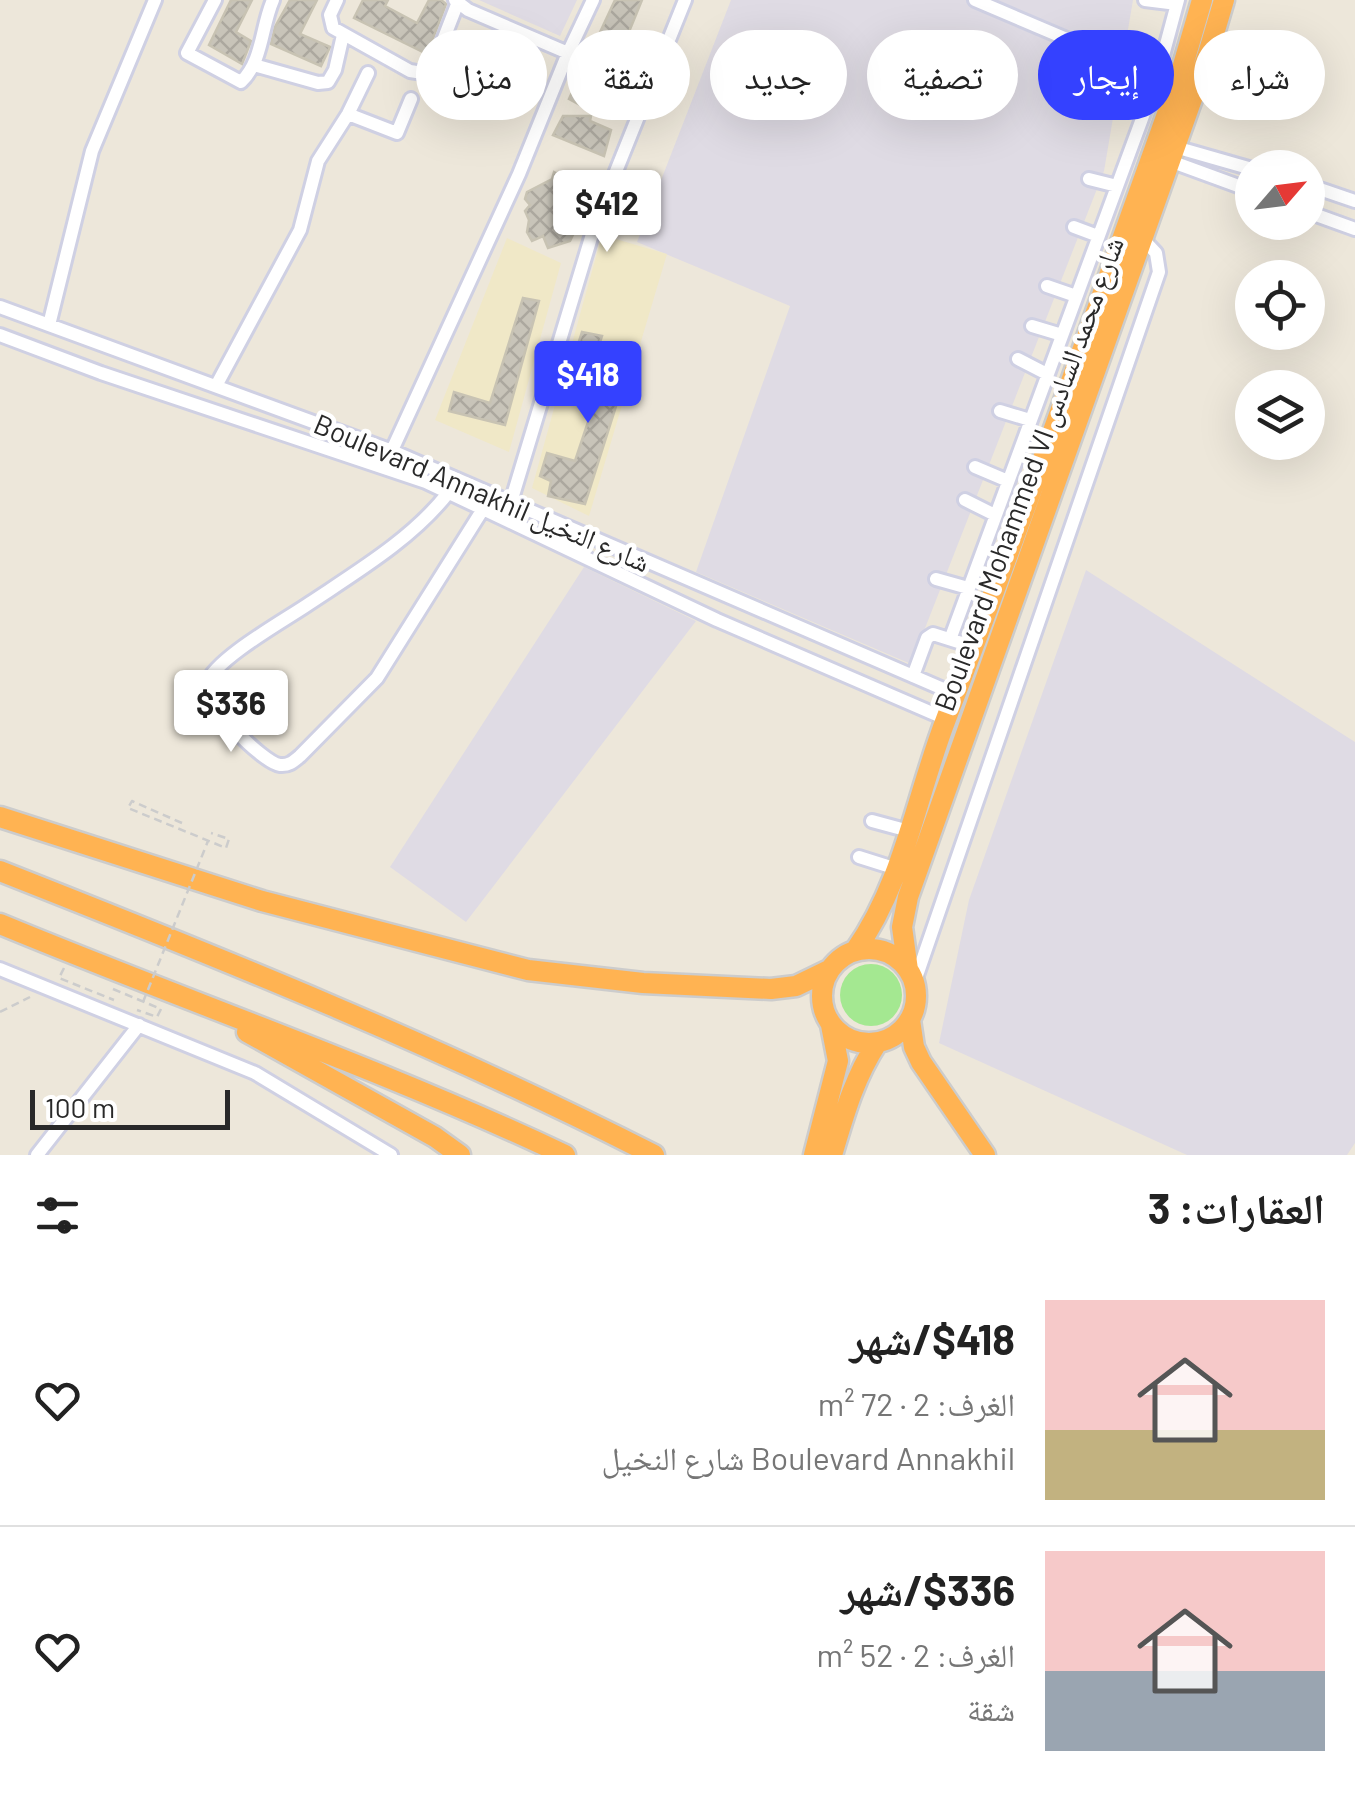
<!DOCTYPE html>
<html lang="ar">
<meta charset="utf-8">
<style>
:root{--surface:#fff;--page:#f2f2f2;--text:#222;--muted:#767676;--line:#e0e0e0;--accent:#3441ff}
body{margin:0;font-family:Barlow,"Noto Naskh Arabic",sans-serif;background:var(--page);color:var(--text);direction:rtl;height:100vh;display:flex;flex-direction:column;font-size:38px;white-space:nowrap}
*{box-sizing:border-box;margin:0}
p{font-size:32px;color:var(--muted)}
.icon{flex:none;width:55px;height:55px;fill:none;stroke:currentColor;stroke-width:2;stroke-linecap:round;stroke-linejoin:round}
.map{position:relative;height:1155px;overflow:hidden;direction:ltr}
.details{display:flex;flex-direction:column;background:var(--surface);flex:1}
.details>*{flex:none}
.banner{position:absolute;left:30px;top:30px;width:1295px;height:90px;direction:rtl;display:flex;gap:20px}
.needle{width:65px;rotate:62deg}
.tools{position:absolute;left:1235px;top:150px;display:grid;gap:20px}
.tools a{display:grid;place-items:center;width:90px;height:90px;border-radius:50%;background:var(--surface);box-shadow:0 10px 40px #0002;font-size:50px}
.scale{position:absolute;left:30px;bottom:25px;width:200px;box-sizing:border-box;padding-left:10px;border:5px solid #292929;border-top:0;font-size:28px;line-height:35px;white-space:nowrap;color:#292929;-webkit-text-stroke:8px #fff;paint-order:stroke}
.price{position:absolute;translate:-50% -85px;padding:0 22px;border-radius:10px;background:#fff;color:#222;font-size:32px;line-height:65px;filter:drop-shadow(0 2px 5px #0008)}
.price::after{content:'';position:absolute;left:50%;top:60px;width:30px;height:22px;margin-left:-15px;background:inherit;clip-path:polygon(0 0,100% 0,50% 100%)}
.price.active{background:var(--accent);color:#fff}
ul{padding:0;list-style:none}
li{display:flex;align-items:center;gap:30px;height:250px;padding:0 30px}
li+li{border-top:2px solid var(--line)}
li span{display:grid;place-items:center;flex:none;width:280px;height:200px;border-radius:0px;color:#555}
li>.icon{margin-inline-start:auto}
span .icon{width:120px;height:120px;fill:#fffc;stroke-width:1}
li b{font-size:42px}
h2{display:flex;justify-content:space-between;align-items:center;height:120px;padding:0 30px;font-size:42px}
.pill{padding:0 35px;border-radius:45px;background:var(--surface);box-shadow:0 10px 40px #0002;font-size:35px;line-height:90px}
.pill.active{background:var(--accent);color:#fff}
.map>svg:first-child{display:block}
.industrial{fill:#dfdbe4}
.education{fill:#f0e8c7}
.grass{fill:#a4e891}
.building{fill:url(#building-cross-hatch);stroke:#c8c3b3;stroke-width:2.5}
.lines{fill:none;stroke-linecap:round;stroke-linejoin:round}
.minor-casing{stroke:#cfd0e3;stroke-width:18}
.highway-casing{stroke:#ccc;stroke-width:25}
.path{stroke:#ccc;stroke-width:2.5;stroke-dasharray:8 5;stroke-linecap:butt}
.minor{stroke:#fff;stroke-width:12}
.highway{stroke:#ffb352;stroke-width:20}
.path-bridge{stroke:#ccc;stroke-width:2.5;stroke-dasharray:8 5;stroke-linecap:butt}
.labels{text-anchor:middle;stroke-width:9;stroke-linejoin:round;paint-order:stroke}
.street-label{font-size:28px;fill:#292929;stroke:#fff}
</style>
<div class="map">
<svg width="1355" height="1155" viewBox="0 0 1355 1155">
<defs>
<pattern id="building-cross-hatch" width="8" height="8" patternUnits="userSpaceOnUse" patternTransform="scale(2.5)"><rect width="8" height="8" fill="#c8c4b9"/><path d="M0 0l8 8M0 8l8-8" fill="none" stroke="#aca89f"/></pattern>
</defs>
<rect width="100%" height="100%" fill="#ede7da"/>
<path class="industrial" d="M479,0H577L560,36Z
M731,0H1133L1104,171L911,664L696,572L790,306L637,242Z
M584,567L696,621L466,922L390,867Z
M1086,570L1355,742V1143L1347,1155H1187L939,1043L969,900Z"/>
<path class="education" d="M602,235L667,254L589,516L532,488Z
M507,238L561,263L509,452L435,420Z"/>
<path class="grass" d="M840 995a31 31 0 1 1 62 0a31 31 0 1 1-62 0Z"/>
<path class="building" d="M231,0H252L236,32L251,41L242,64L209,45Z
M290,0H317L300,34L330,47L321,66L271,44L275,27Z
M363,0H388L385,6L417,23L429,0H441L446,4L427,54L354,18Z
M615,0H642L624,44L641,51L636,74L620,64L609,72L593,112L569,99Z
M563,116H591L590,121L611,130L604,156L553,135Z
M554,172L565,178L581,210L569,214L577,226L570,241L548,248L543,236L532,241L527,232L529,220L525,211L530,205L525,199L527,192L552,179Z
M523,298L539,301L505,425L449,411L454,392L490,403Z
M582,332L602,336L597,352L630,362L585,504L548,496L551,481L540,476L547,453L575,461L605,371L572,363Z"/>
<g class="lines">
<defs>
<path id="minor" d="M215,0L187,53L241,82C263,61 261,27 273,0
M337,0L330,15L333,28L410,71L423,73L435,61L458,2
M455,0L468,10L568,53
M975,0L1161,79
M1145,0L1177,4
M254,65L318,83L328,82L335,70L343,35
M1122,98L1146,108
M348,114L397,133L411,99
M1175,147L1252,169
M1170,161L1252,191
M1089,179L1117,186
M1308,185L1355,201
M1308,212L1355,229
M1074,227L1098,236
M1047,286L1076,296
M0,307L392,451L957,695
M49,325L92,151L155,0
M1032,326L1062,335
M0,335L101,373L426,482L717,620L946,719
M1018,359L1047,374
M216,386L300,230L318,161L348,114L368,73
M1000,411L1030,420
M388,459L519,174L568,53L593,0
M975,467L1008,481
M448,493C413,538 358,571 310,603C287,619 216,658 207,683C200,700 263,763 280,765C289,766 294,761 300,756L377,678L483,509
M965,500L995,515
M511,502L596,221L685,0
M936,579L968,588
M951,637L1157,78L1178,0
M913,676L927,638L933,634L974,647
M872,821L909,831
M859,857L897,869
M0,969L255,1073L391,1155
M914,984L1159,272L1156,253L1142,238
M37,1155L139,1025"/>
<path id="highway" d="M0,817L262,901L528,970L643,983L771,989L796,986L829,970
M0,871C221,958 442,1047 654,1155
M0,924C188,1002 381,1068 565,1155
M822 996a47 47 0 1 1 94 0a47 47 0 1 1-94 0Z
M855,951C904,882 916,797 946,719C1026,510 1101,298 1177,86L1202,0
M908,970L902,927L908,897L1208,54L1224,0
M910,1020L914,1047L921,1062L985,1155
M247,1032L435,1137L460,1155
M814,1155L838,1061L831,1025
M832,1155C844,1115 854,1078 877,1043"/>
</defs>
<use href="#minor" class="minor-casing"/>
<use href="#highway" class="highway-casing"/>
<path class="path" d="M182,823L132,801L128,808L226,848L229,839L211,833
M64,968L59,978L114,1000
M113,989L161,1009L157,1017L137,1010
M0,1012L30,997"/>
<use href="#minor" class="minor"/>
<use href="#highway" class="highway"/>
<path class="path-bridge" d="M143,1002L208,841"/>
</g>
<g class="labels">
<g class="street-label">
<text transform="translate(1029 474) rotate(-70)" y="10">Boulevard Mohammed VI شارع محمد السادس</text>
<text transform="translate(482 493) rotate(23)" y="10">Boulevard Annakhil شارع النخيل</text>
</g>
</g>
</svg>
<div class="tools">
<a><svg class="needle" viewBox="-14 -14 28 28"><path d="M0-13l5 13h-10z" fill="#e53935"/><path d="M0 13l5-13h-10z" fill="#767676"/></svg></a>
<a><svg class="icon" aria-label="locate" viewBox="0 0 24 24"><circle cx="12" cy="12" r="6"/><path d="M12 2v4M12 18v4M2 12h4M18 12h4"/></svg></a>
<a><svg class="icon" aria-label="layers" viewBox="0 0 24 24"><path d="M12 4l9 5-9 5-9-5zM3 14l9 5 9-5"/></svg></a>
</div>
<div class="scale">100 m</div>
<b class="price" style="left:607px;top:255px">$412</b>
<b class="price active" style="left:588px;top:426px">$418</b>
<b class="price" style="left:231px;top:755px">$336</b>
<div class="banner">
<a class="pill">شراء</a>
<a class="pill active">إيجار</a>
<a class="pill">تصفية</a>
<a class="pill">جديد</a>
<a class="pill">شقة</a>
<a class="pill">منزل</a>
</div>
</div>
<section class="details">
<h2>العقارات: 3<svg class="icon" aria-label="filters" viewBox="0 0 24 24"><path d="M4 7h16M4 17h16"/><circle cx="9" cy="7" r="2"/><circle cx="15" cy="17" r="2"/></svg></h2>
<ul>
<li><span style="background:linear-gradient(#f6c9c9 65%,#c2b280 0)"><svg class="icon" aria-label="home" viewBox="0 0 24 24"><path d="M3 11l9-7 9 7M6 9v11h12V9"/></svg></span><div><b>$418/شهر</b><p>الغرف: 2 · 72 m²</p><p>Boulevard Annakhil شارع النخيل</p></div><svg class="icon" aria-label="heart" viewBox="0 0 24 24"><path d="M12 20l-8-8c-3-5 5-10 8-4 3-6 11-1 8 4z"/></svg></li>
<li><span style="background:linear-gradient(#f6c9c9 60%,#9aa5b1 0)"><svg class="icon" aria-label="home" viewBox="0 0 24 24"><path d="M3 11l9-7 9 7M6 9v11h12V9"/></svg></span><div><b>$336/شهر</b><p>الغرف: 2 · 52 m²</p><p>شقة</p></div><svg class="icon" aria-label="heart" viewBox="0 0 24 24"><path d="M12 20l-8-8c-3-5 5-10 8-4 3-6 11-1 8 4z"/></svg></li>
</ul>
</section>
